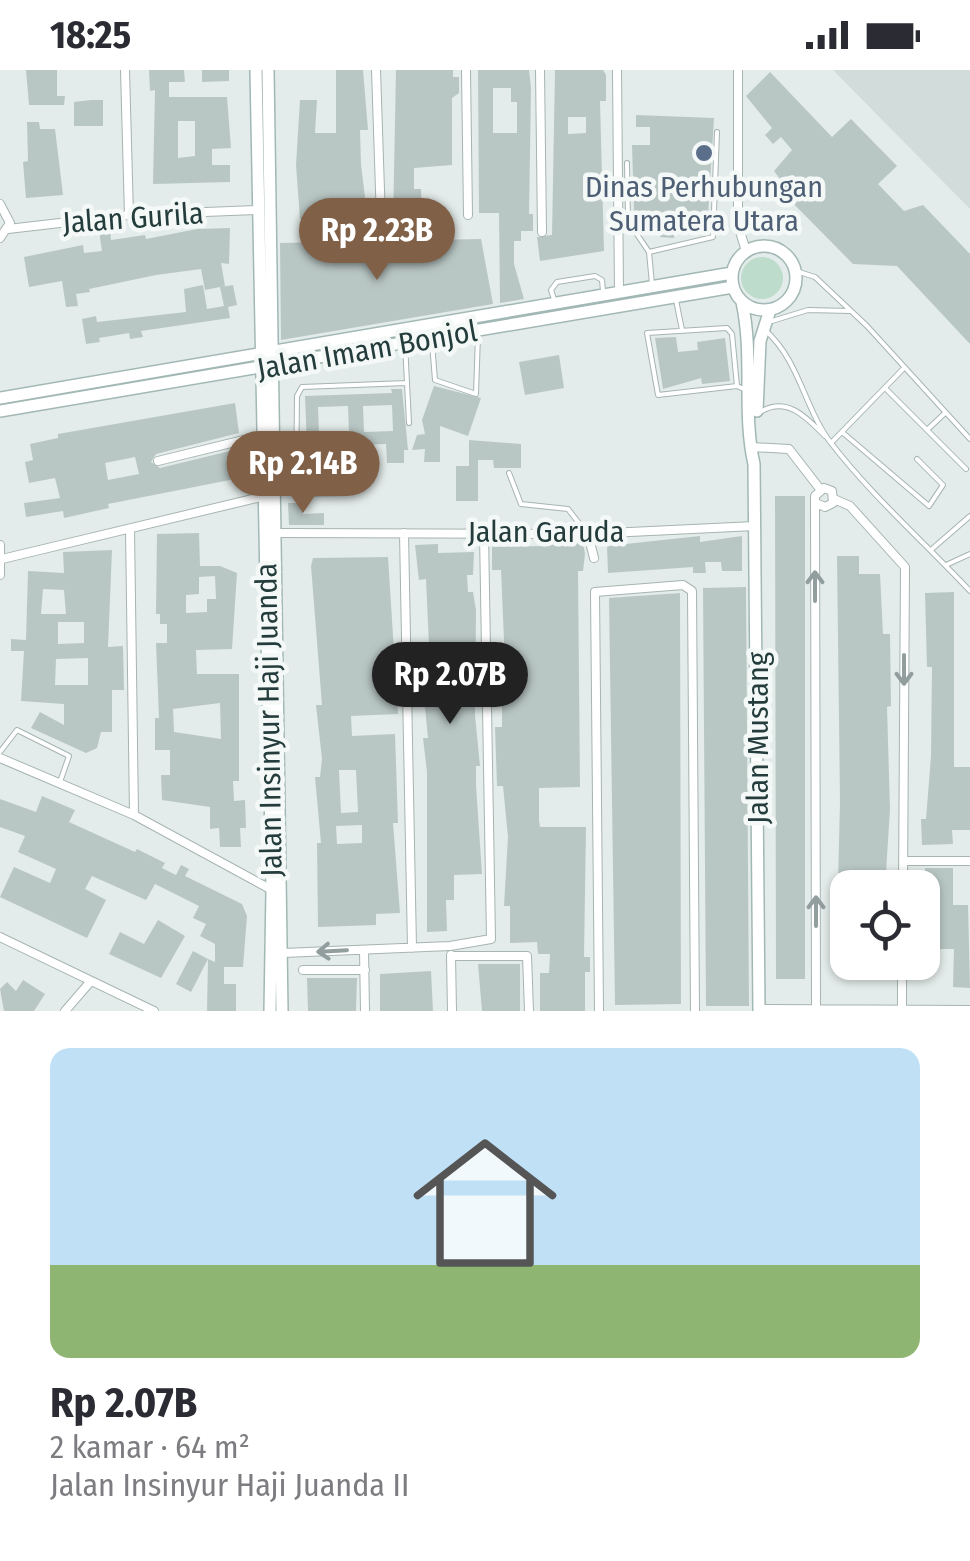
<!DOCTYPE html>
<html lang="id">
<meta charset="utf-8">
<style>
:root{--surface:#fff;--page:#f7f7f7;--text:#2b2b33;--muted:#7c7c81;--accent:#816048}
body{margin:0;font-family:"Fira Sans Condensed",sans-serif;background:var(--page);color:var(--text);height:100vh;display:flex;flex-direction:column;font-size:38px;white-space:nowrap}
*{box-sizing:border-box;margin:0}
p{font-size:32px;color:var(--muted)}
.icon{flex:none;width:55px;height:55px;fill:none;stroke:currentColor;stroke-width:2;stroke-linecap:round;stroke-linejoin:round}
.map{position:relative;height:941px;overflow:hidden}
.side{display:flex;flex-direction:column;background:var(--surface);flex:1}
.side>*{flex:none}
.buttons{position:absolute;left:830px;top:800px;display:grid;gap:20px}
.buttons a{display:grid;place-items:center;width:110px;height:110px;border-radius:20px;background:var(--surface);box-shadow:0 2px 8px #0004;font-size:50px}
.price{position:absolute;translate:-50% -85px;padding:0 22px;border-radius:35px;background:var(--accent);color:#fff;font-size:32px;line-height:65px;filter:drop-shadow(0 2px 5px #0008)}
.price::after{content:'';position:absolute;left:50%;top:60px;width:30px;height:22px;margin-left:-15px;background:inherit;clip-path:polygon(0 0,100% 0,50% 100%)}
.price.selected{background:#222;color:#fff}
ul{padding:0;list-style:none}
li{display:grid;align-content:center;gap:20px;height:530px;padding:0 50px}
li span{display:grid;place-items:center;height:310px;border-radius:20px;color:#555}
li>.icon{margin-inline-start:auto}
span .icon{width:180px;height:180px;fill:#fffc;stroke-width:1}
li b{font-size:42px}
.status{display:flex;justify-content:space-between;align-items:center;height:70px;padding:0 50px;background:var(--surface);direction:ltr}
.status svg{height:28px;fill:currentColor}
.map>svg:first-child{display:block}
.built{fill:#d2dcda}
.green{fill:#bddccc}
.building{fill:#b9c7c4;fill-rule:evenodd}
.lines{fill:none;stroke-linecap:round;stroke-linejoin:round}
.service-casing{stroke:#a6b4b2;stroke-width:6}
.minor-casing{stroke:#a6b4b2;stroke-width:10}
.secondary-casing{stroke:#a2b8b4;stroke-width:14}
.service{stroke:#fff;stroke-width:4}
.minor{stroke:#fff;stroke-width:8}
.secondary{stroke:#fff;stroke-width:11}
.oneway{stroke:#929e9e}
.service-dot{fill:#5c6f8a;stroke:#f4f9f7;stroke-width:4}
.labels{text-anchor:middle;stroke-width:9;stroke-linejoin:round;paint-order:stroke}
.service-label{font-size:30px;fill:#4e5e75;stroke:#f4f9f7}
.street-label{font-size:30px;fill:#243d3c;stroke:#f4f9f7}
</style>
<div class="status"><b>18:25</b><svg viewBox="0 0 49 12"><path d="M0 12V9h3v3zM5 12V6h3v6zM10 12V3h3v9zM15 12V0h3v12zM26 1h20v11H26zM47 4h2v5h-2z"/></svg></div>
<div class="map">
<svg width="970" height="941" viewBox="0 0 970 941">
<rect width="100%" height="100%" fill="#e3ecea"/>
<path class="built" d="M833,0H970V139Z"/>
<path class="green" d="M741 208a21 21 0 1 1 42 0a21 21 0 1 1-42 0Z"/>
<path class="building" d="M26,0H57V26H65L64,35H29Z
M149,0H184L185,12H169V27H227L231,78L212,79V95H230V112L153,114L155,20L150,21ZM178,51H195V86L178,88Z
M202,0H229V11L202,12Z
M336,0H363L368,60H360L361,95L368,151L300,149L296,95L300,30H317L315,63H336Z
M396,0H453V7H459V23L452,28V95L414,98V119H421L422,154H393Z
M478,0H529L531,18L529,144H533V161H521V171H514V194L524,229L500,233L499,143H479ZM493,18H511V32H517V63H493Z
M555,0H603L606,5V31H600L604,181L540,191L537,167L552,165ZM568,47H586V63L568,64Z
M770,2L832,67L851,49L897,96L878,114L904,141L923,135L970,184V274L897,196L853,194L779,119L784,114L774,101L792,80L781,67L773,74L765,65L772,58L746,26Z
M91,30H103V56H74V32Z
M636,45L714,48L708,145H694L693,156H674V168L660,167V155H643V143H634L632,75H650V57H636Z
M27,52H39L40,59H55L63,125L26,128L23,92L28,91Z
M230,158L229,194L221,193L225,216L205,220L201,199L156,205L89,219L90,222L76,224L78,236L66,237L62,211L29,217L24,187L83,175L84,183L102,181L99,161L110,159L111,170L145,165L146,169L197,159Z
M481,169L493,234L281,270L280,173Z
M203,215L207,239L224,236L220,217L233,215L237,235L228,237L230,248L141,261L143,267L130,269L129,263L99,268L100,272L86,274L82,249L96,246L97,252L186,242L184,219Z
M676,267L678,282L698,280L697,272L725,268L730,311L702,314L701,308L663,319L655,268Z
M559,285L564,318L525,325L519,292Z
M434,316L481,328L468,366L440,356V392H424L425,379L412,380L417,365L425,364L422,350Z
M391,319H402L408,380H404V393H387L386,374L357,375L358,393H346L347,426L309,427L305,326L392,323ZM392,335L393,361L364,362L363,336ZM348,336L349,363L319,364L318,337Z
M235,333L239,363L156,384L151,392L160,398L234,380L240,408L108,434L109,438L64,448L63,441L26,447L24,433L60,428L55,408L29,413L25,392L33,390L30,374L58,368V364ZM135,387L139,404L108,410L105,393Z
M469,370L521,374V398H494L493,390H478V431H456V396H469Z
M775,426H805V909H776Z
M288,433H303V444L324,443V455H289Z
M199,463L200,496H220L237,503L232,579L196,580L197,604H239V711H233L234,731L245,730L246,758H240L241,777H220L219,758L210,759V737L162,730L161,705H170V680H155V648H159L156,573H167V554H160V544H156L157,464ZM215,506L216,529H207V542L186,543V525L199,524V507ZM220,633L221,669L174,662L173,639Z
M700,466V472L742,466V501H722L721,492H705L706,503H693V497L608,503L607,476Z
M558,471L583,473L585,484L583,501H578L580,717L539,718V750L540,757H586L584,887H590V902H585V941H540V903H549L550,884H538L537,872L510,873V836H504L508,767L503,716H497L495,657H502V629H494V612H505V593L501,500H492V477L548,476Z
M438,474V483L474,482L473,505H467L468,522H473L476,540L475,645L480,696H476V715L482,804L454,805V830H446L447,861L427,862V702L423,668H428L421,596H426L425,576H429L426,509L419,510L415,475Z
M112,480L108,577L123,576L124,620H112V662H101L97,678L86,683L31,658L40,642L64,655V634L21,631L24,581H11V569L26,570L28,501L64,503L63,482ZM43,519L64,520L66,544H41ZM58,552H84V573L58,574ZM88,588V615H55L56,589Z
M837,486H859V504H880L883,564H890L891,636L887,637L890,739L885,818H848V896H836L840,732Z
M388,487L398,644L351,646L352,666L395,664L398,753H393L400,843L376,844V855L318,857L317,773H321L315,707H320L322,689L316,635H322L311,496L313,488ZM339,700H356L358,742L341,743ZM362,755V773L337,774L336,756Z
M746,517L749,936H706L703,518Z
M954,522V697H970V760H952L953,774L922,775L921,749H926L931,686L932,597H927L925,523Z
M680,523L681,934L615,935L609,528Z
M42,726L75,740L69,752L135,782L137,779L165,793L162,798L176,805L181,795L189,799L185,806L242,834L247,846L243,897H224V914H236V941H207L208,889L215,892V874L200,866L206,854L193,848L199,836L155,814L146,830L92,806L85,819L106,830L87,868L0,827L14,797L50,813L56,799L18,782L25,766L0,757V729L36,742Z
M925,798H953V835H968L970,918L953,917L954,879H927Z
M158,850L185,866L161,908L109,884L120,862L144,874Z
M193,881L208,889L191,922L176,914Z
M478,894H520V941H482Z
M431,901L433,941H380V904Z
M307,908H357L356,941H308Z
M23,910L45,924L34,941H4L0,919L7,912L16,921Z"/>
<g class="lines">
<defs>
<path id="service" d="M627,93L628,151L649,182
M796,201L815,207L867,256L970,369
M652,214L649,182L713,167L717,62
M676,230L682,260
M555,232L551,220L557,212L595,206L602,210L603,221
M772,251L808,240L850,241
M765,260C800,291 804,338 831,373C872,426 924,472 970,521
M405,273L409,353
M432,273L435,310L476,324L478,265
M737,316L732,264L727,258L647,263L658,325L737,316L746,320
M885,318L966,399
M762,341C788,326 808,349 825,366
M927,360L945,343
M842,362L929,436L943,415L917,389
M831,373L903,299
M276,389L296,388
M509,403L521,434L568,439L585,461
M296,416L297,326L302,317L407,313
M932,479L970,446
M946,495L970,484
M0,682L17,660L69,686L60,712"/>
<path id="minor" d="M125,0L129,145
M376,0L381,150
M466,0L468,145
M540,0L542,162
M617,0L619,223
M738,0V155L746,181
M0,134L10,153L0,168
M8,159L129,145L259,140
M750,377L789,379L820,419
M158,391L264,365
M834,429L850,436L905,497L903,818
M130,459L134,745
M277,463L588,464L755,456
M404,463L412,878
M588,464L594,488
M0,475V505
M2,489L265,426
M0,688L134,745L272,820
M903,791H970
M0,867L154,941
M364,880L365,941
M283,883L450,876L491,869L484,463
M451,885L452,941
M452,886H527L529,941
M303,900H365
M816,938L815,426L824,418L832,421L833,433L825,437L818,434
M758,939L970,940
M902,939V892
M65,941L91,911
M599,941L595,522L683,515L692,521L695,941"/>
<path id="secondary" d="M256,0L272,820L270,941
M268,0L282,941
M732 208a32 32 0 1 1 64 0a32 32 0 1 1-64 0Z
M742,232C754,287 742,342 754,394L759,941
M0,328L732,203
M0,341L733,217
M757,341L760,271L770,240"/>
</defs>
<use href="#service" class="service-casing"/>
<use href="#minor" class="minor-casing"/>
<use href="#secondary" class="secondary-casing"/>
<use href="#service" class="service"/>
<use href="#minor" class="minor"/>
<use href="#secondary" class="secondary"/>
</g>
<defs><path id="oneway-shaft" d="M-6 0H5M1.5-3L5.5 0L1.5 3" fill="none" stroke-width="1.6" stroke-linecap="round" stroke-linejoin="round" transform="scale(2.5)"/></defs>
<g class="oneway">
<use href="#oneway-shaft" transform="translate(815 516) rotate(-90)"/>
<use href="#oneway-shaft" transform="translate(904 600) rotate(90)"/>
<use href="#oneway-shaft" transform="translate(816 841) rotate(-90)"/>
<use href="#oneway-shaft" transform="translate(332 881) rotate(177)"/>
</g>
<circle class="service-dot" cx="704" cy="83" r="10"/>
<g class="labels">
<g class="service-label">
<text x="704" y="127">Dinas Perhubungan<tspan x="704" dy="34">Sumatera Utara</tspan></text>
</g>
<g class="street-label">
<text transform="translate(133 148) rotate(-4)" y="10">Jalan Gurila</text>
<text transform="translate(367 280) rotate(-10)" y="10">Jalan Imam Bonjol</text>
<text x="546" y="472">Jalan Garuda</text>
<text transform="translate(269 650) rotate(-91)" y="10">Jalan Insinyur Haji Juanda</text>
<text transform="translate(758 668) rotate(-90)" y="10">Jalan Mustang</text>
</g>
</g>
</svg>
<div class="buttons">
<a><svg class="icon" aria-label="locate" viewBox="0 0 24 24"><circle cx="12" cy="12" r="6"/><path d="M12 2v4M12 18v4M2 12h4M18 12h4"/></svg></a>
</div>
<b class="price" style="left:377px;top:213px">Rp 2.23B</b>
<b class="price" style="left:303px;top:446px">Rp 2.14B</b>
<b class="price selected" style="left:450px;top:657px">Rp 2.07B</b>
</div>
<section class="side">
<ul>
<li><span style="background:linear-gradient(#bfe0f5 70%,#8fb573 0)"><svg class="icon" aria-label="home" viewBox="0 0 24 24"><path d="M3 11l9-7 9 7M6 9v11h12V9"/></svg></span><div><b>Rp 2.07B</b><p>2 kamar · 64 m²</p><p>Jalan Insinyur Haji Juanda II</p></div></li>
</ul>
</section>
